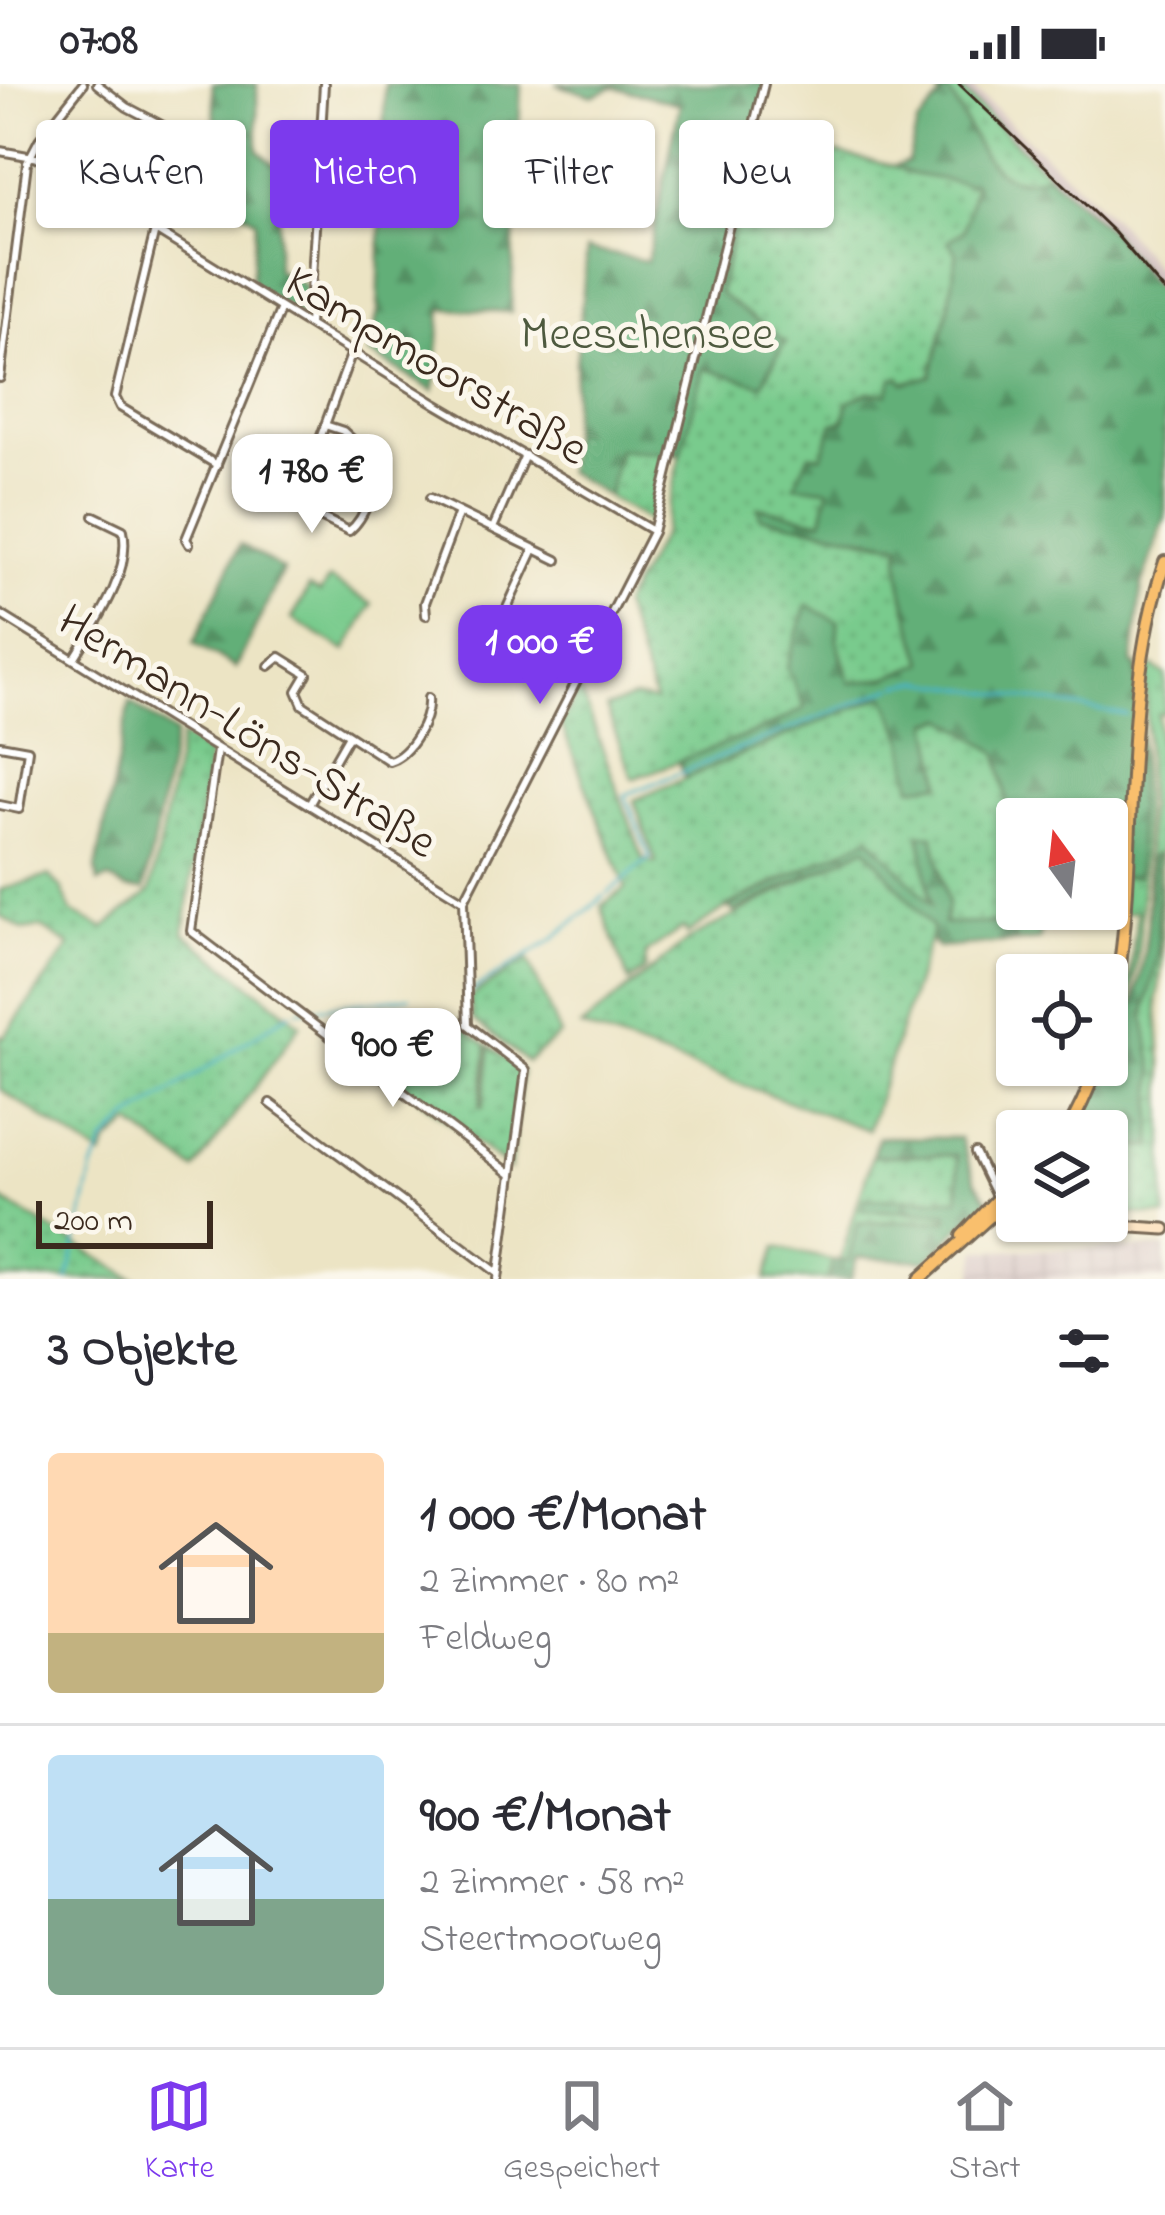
<!DOCTYPE html>
<html lang="de">
<meta charset="utf-8">
<style>
:root{--surface:#fff;--page:#f2f2f3;--text:#2b2b33;--muted:#7c7c81;--line:#e1e1e2;--accent:#7c3aed}
body{margin:0;font-family:"Indie Flower",sans-serif;background:var(--page);color:var(--text);height:100vh;display:flex;flex-direction:column;font-size:45px;white-space:nowrap}
*{box-sizing:border-box;margin:0}
p{font-size:39px;color:var(--muted)}
.icon{flex:none;width:66px;height:66px;fill:none;stroke:currentColor;stroke-width:2;stroke-linecap:round;stroke-linejoin:round}
.map{position:relative;height:1195px;overflow:hidden}
.details{display:flex;flex-direction:column;background:var(--surface);flex:1}
.details>*{flex:none}
.hud{position:absolute;left:36px;top:36px;width:1095px;height:108px;display:flex;gap:24px}
.needle{width:78px;rotate:345deg}
.controls{position:absolute;left:996px;top:714px;display:grid;gap:24px}
.controls a{display:grid;place-items:center;width:132px;height:132px;border-radius:12px;background:var(--surface);box-shadow:0 3px 9px #0004;font-size:60px}
.scale{position:absolute;left:36px;bottom:30px;width:177px;box-sizing:border-box;padding-left:12px;border:6px solid #3b2a1e;border-top:0;font-size:33px;line-height:42px;white-space:nowrap;color:#3b2a1e;-webkit-text-stroke:9px #fbf7ec;paint-order:stroke}
.price{position:absolute;translate:-50% -102px;padding:0 27px;border-radius:24px;background:#fff;color:#222;font-size:39px;line-height:78px;filter:drop-shadow(0 3px 6px #0008)}
.price::after{content:'';position:absolute;left:50%;top:72px;width:36px;height:27px;margin-left:-18px;background:inherit;clip-path:polygon(0 0,100% 0,50% 100%)}
.price.selected{background:var(--accent);color:#fff}
ul{padding:0;list-style:none}
li{display:flex;align-items:center;gap:36px;height:300px;padding:0 48px}
li+li{border-top:3px solid var(--line)}
li span{display:grid;place-items:center;flex:none;width:336px;height:240px;border-radius:12px;color:#555}
li>.icon{margin-inline-start:auto}
span .icon{width:144px;height:144px;fill:#fffc;stroke-width:1}
li b{font-size:51px}
h2{display:flex;justify-content:space-between;align-items:center;height:144px;padding:0 48px;font-size:51px}
.pill{padding:0 42px;border-radius:12px;background:var(--surface);box-shadow:0 3px 9px #0004;font-size:42px;line-height:108px}
.pill.selected{background:var(--accent);color:#fff}
.status{display:flex;justify-content:space-between;align-items:center;height:84px;padding:0 60px;background:var(--surface);direction:ltr}
.status svg{height:33px;fill:currentColor}
.tab-bar{display:flex;justify-content:space-around;align-items:center;height:168px;border-top:3px solid var(--line);background:var(--surface);font-size:33px;color:var(--muted)}
.tab-bar a{display:grid;justify-items:center;gap:6px}
.tab-bar .selected{color:var(--accent)}
.map>svg:first-child{display:block}
.industrial{fill:url(#industrial-grid)}
.railway{fill:#d2bfbf}
.grass{fill:url(#grass-dots);stroke:#5a7a56;stroke-width:3}
.forest{fill:url(#forest-firs);stroke:#4e6c4b;stroke-width:3}
.park{fill:#79cb8d;stroke:#5a7a56;stroke-width:3}
.lines{fill:none;stroke-linecap:round;stroke-linejoin:round}
.stream{stroke:#46b3c3;stroke-width:3}
.street-casing{stroke:#796b58;stroke-width:12}
.secondary-casing{stroke:#796b58;stroke-width:15}
.primary-casing{stroke:#796b58;stroke-width:16}
.street{stroke:#fff;stroke-width:6}
.secondary{stroke:#fde5c5;stroke-width:9}
.primary{stroke:#f9bf6d;stroke-width:10}
.rail{stroke:#3b2a1e;stroke-width:3}
.labels{text-anchor:middle;stroke-width:10;stroke-linejoin:round;paint-order:stroke}
.park-label{font-size:48px;fill:#4e5a3f;stroke:#fbf7ec}
.street-label{font-size:48px;fill:#3b2a1e;stroke:#fbf7ec}
</style>
<div class="status"><b>07:08</b><svg viewBox="0 0 49 12"><path d="M0 12V9h3v3zM5 12V6h3v6zM10 12V3h3v9zM15 12V0h3v12zM26 1h20v11H26zM47 4h2v5h-2z"/></svg></div>
<div class="map">
<svg width="1165" height="1195" viewBox="0 0 1165 1195">
<defs>
<pattern id="industrial-grid" width="8" height="8" patternUnits="userSpaceOnUse" patternTransform="scale(3)"><rect width="8" height="8" fill="#d2bfbf"/><path d="M0 4h8M4 0v8" fill="none" stroke="#b5a4a4"/></pattern>
<pattern id="grass-dots" width="8" height="8" patternUnits="userSpaceOnUse" patternTransform="scale(3)"><rect width="8" height="8" fill="#79cb8d"/><path d="M2 2h.1M6 6h.1" fill="none" stroke="#6aae79" stroke-width="1.8" stroke-linecap="round"/></pattern>
<pattern id="forest-firs" width="22" height="20" patternUnits="userSpaceOnUse" patternTransform="scale(3)"><rect width="22" height="20" fill="#62af78"/><path d="M5 1l3.5 6h-7zM16 11l3.5 6h-7z" fill="#528f62"/></pattern>
</defs>
<rect width="100%" height="100%" fill="#fbf7ec"/>
<filter id="ink" filterUnits="userSpaceOnUse"><feTurbulence type="fractalNoise" baseFrequency=".00833" numOctaves="2"/><feDisplacementMap in="SourceGraphic" scale="24" xChannelSelector="R" yChannelSelector="G"/><feConvolveMatrix kernelMatrix="1 2 1 2 8 2 1 2 1" color-interpolation-filters="sRGB"/></filter>
<filter id="wash" filterUnits="userSpaceOnUse"><feTurbulence type="fractalNoise" baseFrequency=".004" numOctaves="4" result="noise"/><feDisplacementMap in="SourceGraphic" scale="48" xChannelSelector="R" yChannelSelector="G"/><feGaussianBlur stdDeviation="2.7" result="paint"/><feColorMatrix in="noise" values="0 0 0 0 0 0 0 0 0 0 0 0 0 0 0 0 0 1.4 0 .05"/><feComposite in="paint" operator="in"/></filter>
<g filter="url(#wash)">
<rect width="100%" height="100%" fill="#ece4c4"/>
<path class="industrial" d="M1165,1164V1195H973L978,1166Z"/>
<path class="railway" d="M955,0H968L1120,141L1165,194V216L1113,150Z"/>
<path class="grass" d="M936,0H955L1048,90C986,118 973,41 947,7L940,13Z
M756,52L894,82L912,90L975,100L964,147L949,157L957,169L949,222L931,292L904,299L900,293L888,311L869,308L848,318C842,352 819,376 796,401L829,405L822,438L758,425L866,455L900,460C896,501 913,540 924,580L886,594L850,600L837,557L838,538L787,583L806,624L764,645L633,695L606,624L633,614L655,617L622,522L662,451Z
M618,365L666,369L650,438L608,413Z
M1132,581L1138,582C1139,671 1160,900 1108,967L1130,891L1137,827L1042,839L1039,856L1016,858L1010,839L943,840L920,751L932,822L870,753L735,818L687,850L684,844L646,869L645,886L629,898L601,822L626,804L561,640L580,604L644,777L656,779L634,716L886,610L904,654L912,702L930,638L946,634L998,669L1011,739H1017V825H1107V794L1137,792L1136,583Z
M1154,583L1165,591V629L1158,630L1162,879L1157,916L1163,993L1165,1132L1107,1129V1063H1152L1144,931L1158,870L1155,771L1148,849L1146,603L1147,584Z
M181,653L209,671L184,849L301,940L195,1086L131,1040L108,1059L102,1073L0,1005V951L4,953L70,862L41,843L23,846L0,832V806L49,792L62,805L71,828L104,844L150,808Z
M866,763L933,845L868,1046L581,943L691,854Z
M528,875L560,951L527,978L472,934L470,913Z
M412,936L462,943L487,962L480,1023H483L490,963L522,987L510,1085L404,1003Z
M957,1071L959,1115H865L862,1125L948,1129L947,1136L859,1139L848,1178L840,1177L872,1072Z
M0,1115L135,1195H0Z"/>
<path class="forest" d="M212,0H257L258,66L281,86L276,185L305,201L301,231L251,200L256,136L222,114Z
M385,0H521L511,228L442,225L434,307L368,269L378,228Z
M556,0H767L718,209L785,258L762,301L704,284L681,370L618,365L608,413L566,387L587,165L647,177L680,20L613,3L593,12Z
M947,6C973,41 986,118 1048,90L1113,150L1165,216V433L1142,501L1132,580L1136,582L1138,792L1107,794V735H1017V739L1011,740L998,669L946,634L930,638L942,699L912,703L904,654L885,611L685,694L678,677L764,645L805,624L787,583L807,521L838,538L837,557L850,599L886,594L924,579C913,540 896,501 900,460L760,433L758,423L822,437L829,405L795,401L809,370L822,372L833,339L844,337L848,318L869,308L888,310L892,295L900,293L904,299L931,292L949,222L957,169L948,157L964,147L975,101L912,90L894,82L908,78L917,41Z
M240,460L283,486L236,584L194,559Z
M130,618L175,650L144,806L127,805L109,795L98,799L96,784Z
M920,750L933,751L948,820L944,840L1010,839L1016,858L938,864L932,858L933,845L866,763L734,828L728,823L870,753L931,820Z
M1156,770L1158,870L1144,931L1154,988L1152,1063H1107V1047H1071C1134,958 1150,880 1151,773Z
M878,1053L960,1054L975,1096L988,1116L926,1177L857,1173L851,1195H828L832,1176L848,1177L858,1139L947,1136V1129L862,1126L865,1115L959,1114L957,1071L872,1072Z"/>
<path class="park" d="M329,495L372,520L346,567L292,535L309,503L320,509Z
M777,1163L832,1176L828,1195H766Z"/>
<g class="lines">
<path class="stream" d="M899,601L921,597L1127,631
M608,809L650,774L625,711L894,603
M471,907L552,856L604,812
M298,926L409,913
M68,1195L93,1085L104,1059L129,1035L291,928"/>
</g>
</g>
<g filter="url(#ink)">
<g class="lines">
<defs>
<path id="street" d="M97,0L127,23L169,45
M0,67L39,74L436,320L653,447
M155,146L115,313L120,323L217,381
M309,241L324,0
M0,294L27,79L39,56L83,0
M325,341L343,347L375,377C377,399 366,434 349,447L308,427L298,414L352,268
M430,414L557,476
M493,444L525,371
M189,460L186,455L281,224
M0,530L464,817
M426,531L425,519L459,428
M495,550L534,465
M74,575C95,540 132,489 123,446L94,432
M269,582L280,573L307,590L297,607L303,621L389,677C410,671 430,636 428,614
M0,661L28,666L19,725L0,721
M217,666L191,847L511,1090
M309,721L348,653
M270,1019L498,1189
M975,1069L997,1114
M498,1195L526,986L468,941L464,817L653,448L764,0"/>
<path id="secondary" d="M1001,1118L1017,1131
M1040,1137L1165,1145"/>
<path id="primary" d="M1067,1047C1165,882 1101,664 1165,478
M962,1152L1017,1094
M920,1195L1017,1108"/>
</defs>
<use href="#street" class="street-casing"/>
<use href="#secondary" class="secondary-casing"/>
<use href="#primary" class="primary-casing"/>
<use href="#street" class="street"/>
<use href="#secondary" class="secondary"/>
<use href="#primary" class="primary"/>
<path class="rail" d="M959,0L1114,148L1165,208"/>
</g>
</g>
<g class="labels">
<g class="park-label">
<text x="647" y="264">Meeschensee</text>
</g>
<g class="street-label">
<text transform="translate(438 279) rotate(31)" y="17">Kampmoorstraße</text>
<text transform="translate(249 645) rotate(32)" y="17">Hermann-Löns-Straße</text>
</g>
</g>
</svg>
<div class="controls">
<a><svg class="needle" viewBox="-14 -14 28 28"><path d="M0-13l5 13h-10z" fill="#e53935"/><path d="M0 13l5-13h-10z" fill="#7c7c81"/></svg></a>
<a><svg class="icon" aria-label="locate" viewBox="0 0 24 24"><circle cx="12" cy="12" r="6"/><path d="M12 2v4M12 18v4M2 12h4M18 12h4"/></svg></a>
<a><svg class="icon" aria-label="layers" viewBox="0 0 24 24"><path d="M12 4l9 5-9 5-9-5zM3 14l9 5 9-5"/></svg></a>
</div>
<div class="scale">200 m</div>
<b class="price" style="left:312px;top:452px">1 780 €</b>
<b class="price selected" style="left:540px;top:623px">1 000 €</b>
<b class="price" style="left:393px;top:1026px">900 €</b>
<div class="hud">
<a class="pill">Kaufen</a>
<a class="pill selected">Mieten</a>
<a class="pill">Filter</a>
<a class="pill">Neu</a>
</div>
</div>
<section class="details">
<h2>3 Objekte<svg class="icon" aria-label="filters" viewBox="0 0 24 24"><path d="M4 7h16M4 17h16"/><circle cx="9" cy="7" r="2"/><circle cx="15" cy="17" r="2"/></svg></h2>
<ul>
<li><span style="background:linear-gradient(#ffd9b3 75%,#c2b280 0)"><svg class="icon" aria-label="home" viewBox="0 0 24 24"><path d="M3 11l9-7 9 7M6 9v11h12V9"/></svg></span><div><b>1 000 €/Monat</b><p>2 Zimmer · 80 m²</p><p>Feldweg</p></div></li>
<li><span style="background:linear-gradient(#bfe0f5 60%,#7fa58c 0)"><svg class="icon" aria-label="home" viewBox="0 0 24 24"><path d="M3 11l9-7 9 7M6 9v11h12V9"/></svg></span><div><b>900 €/Monat</b><p>2 Zimmer · 58 m²</p><p>Steertmoorweg</p></div></li>
</ul>
</section>
<nav class="tab-bar">
<a class="selected"><svg class="icon" aria-label="map" viewBox="0 0 24 24"><path d="M3 6l6-2 6 2 6-2v14l-6 2-6-2-6 2zM9 4v14M15 6v14"/></svg>Karte</a>
<a><svg class="icon" aria-label="saved" viewBox="0 0 24 24"><path d="M7 4h10v16l-5-4-5 4z"/></svg>Gespeichert</a>
<a><svg class="icon" aria-label="home" viewBox="0 0 24 24"><path d="M3 11l9-7 9 7M6 9v11h12V9"/></svg>Start</a>
</nav>
